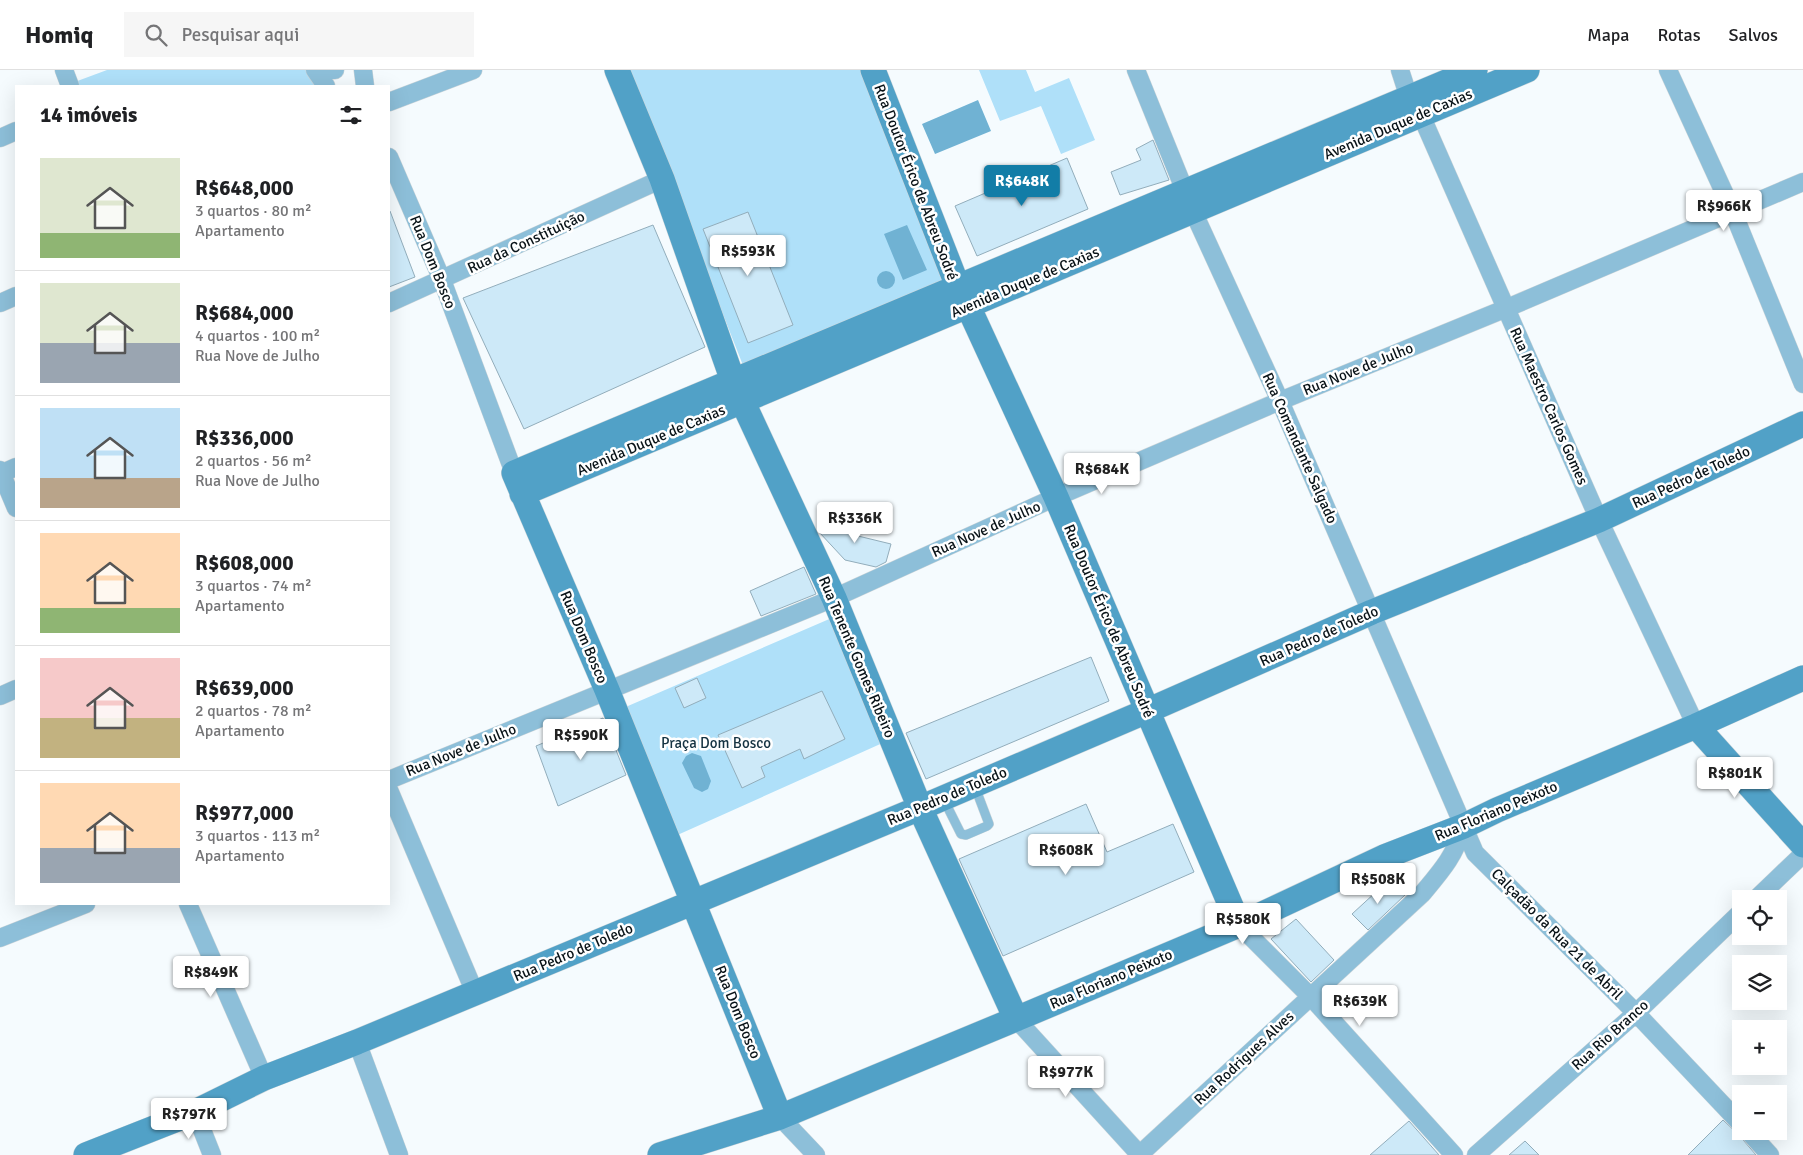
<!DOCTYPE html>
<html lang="pt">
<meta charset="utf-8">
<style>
:root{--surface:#fff;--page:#f6f6f6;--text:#202124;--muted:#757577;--line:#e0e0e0;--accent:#127da7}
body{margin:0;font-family:Signika,sans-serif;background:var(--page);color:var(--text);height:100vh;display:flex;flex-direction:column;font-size:19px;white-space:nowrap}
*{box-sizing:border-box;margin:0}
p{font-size:16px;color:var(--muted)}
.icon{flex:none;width:28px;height:28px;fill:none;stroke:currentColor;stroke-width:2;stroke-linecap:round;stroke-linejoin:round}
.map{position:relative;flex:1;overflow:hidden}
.drawer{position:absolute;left:15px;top:15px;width:375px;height:820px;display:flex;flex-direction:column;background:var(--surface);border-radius:0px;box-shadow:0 5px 20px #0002}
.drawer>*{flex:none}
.fabs{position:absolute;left:1732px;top:820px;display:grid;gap:10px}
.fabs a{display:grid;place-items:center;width:55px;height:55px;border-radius:0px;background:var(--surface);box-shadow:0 5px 20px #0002;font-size:25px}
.price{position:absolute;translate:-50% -42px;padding:0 11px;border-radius:5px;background:#fff;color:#222;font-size:16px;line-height:32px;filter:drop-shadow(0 1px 2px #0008)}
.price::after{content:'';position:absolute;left:50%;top:30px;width:15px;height:11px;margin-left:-8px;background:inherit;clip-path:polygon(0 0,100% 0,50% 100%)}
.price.selected{background:var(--accent);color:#fff}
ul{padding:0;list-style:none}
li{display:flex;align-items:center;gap:15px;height:125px;padding:0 25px}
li+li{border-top:1px solid var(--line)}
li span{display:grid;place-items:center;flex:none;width:140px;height:100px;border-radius:0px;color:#555}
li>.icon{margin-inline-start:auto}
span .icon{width:60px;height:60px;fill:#fffc;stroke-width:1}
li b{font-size:21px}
h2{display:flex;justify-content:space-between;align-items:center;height:60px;padding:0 25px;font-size:21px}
header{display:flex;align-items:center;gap:30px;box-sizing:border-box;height:70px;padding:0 25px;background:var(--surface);border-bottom:1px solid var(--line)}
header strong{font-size:24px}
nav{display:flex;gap:28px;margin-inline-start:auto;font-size:18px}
.search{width:350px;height:45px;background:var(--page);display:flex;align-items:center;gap:12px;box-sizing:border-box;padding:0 18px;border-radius:0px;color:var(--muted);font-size:19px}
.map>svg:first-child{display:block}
.green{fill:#afe0f9}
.water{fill:#70b2d3}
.building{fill:#cde9f8;stroke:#92adbb}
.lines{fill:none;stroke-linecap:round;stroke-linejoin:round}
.lane-casing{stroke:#cfd6d9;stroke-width:10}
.street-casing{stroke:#cfd6d9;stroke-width:19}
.secondary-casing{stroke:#cfd6d9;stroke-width:26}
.lane{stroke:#8dbfd9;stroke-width:9}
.street{stroke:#8dbfd9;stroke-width:18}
.secondary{stroke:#51a1c7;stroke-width:25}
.labels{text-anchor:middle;stroke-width:5;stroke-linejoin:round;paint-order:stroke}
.street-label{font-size:15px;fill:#091318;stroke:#fff}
.park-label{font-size:15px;fill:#153342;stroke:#fff}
</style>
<header>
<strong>Homiq</strong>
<div class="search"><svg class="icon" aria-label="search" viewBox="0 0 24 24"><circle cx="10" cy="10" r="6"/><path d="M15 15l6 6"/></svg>Pesquisar aqui</div>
<nav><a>Mapa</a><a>Rotas</a><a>Salvos</a></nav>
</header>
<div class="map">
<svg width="1803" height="1085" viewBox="0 0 1803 1085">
<rect width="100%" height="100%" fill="#f5fbfe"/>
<path class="green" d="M107,0H313L323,16H73L72,13Z
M627,0H866L955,216L746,303Z
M979,0H1026L1035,22L1069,8L1095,70L1061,84L1041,36L1000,51Z
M834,547L887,671L673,767L621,639Z"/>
<path class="water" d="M978,30L991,61L935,84L922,54Z
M907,155L927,200L903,210L884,164Z
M877 210a9 9 0 1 1 18 0a9 9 0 1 1-18 0Z
M692,683L701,686L711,711L708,719L702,722L694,718L682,693L686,686Z"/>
<path class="building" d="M1153,70L1169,110L1120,125L1111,102L1141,90L1136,79Z
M1067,88L1088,139L977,186L955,136Z
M390,141L415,207L389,217V142Z
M748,142L793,255L748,273L703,159Z
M653,155L705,277L524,359L463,228Z
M838,445L858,466L891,474L886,492L876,497L845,490L819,462Z
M804,497L816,524L761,546L750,521Z
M1091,587L1109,631L926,709L906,663Z
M697,608L706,628L684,638L675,618Z
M822,621L845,669L804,689L800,679L761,697L765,707L742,718L718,665Z
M603,648L626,705L558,736L536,676Z
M1086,734L1107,782L1173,754L1194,802L1003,886L959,789Z
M1389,810L1405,825L1368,860L1352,844Z
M1296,849L1334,890L1311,912L1271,869Z
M1723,1050L1738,1064L1756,1085H1688Z
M1409,1051L1439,1085H1370Z
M1525,1071L1539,1085H1509Z"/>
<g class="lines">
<defs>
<path id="lane" d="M944,730L961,764L966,765L987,756L989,754L975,717"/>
<path id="street" d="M64,0L70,16
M315,0L326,16
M332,0H335
M363,0L365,16
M1136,0L1193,141L1280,331L1475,783L1636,943L1741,1054
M1400,0L1409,28L1404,37
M1668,0L1733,142L1803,314
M389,32L473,0
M1424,33L1421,45L1599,450L1696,656
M0,68L16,61
M389,87L442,210L514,403
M0,233L16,226
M389,233L662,109
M0,400L16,438
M0,404L16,397
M0,626L16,619
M389,710L834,528L1056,427L1280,331L1507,238L1803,112
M389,720L475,923
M1756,829L1803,784
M188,834L264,1008
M1239,855L1311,927L1454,1085
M0,868L86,834
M1016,949L1140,1085
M357,972L399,1085
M195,1042L212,1085
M780,1047L816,1085
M1748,1061L1770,1085
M1139,1085L1422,824C1442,800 1454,787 1464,756
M1476,1085L1636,943L1741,842"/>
<path id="secondary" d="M617,0L662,109L733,311L834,528L920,738L1016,949
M873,0L958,217L968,236L1056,427L1239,855
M522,424L1527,0
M1696,656L1803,775
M780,1047L607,620L514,403L1475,0
M86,1085L195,1042L264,1008L357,972L920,738L1147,641L1372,542L1599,450L1803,354
M660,1085L780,1047L1016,949L1239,855L1384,787L1464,756L1497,740L1696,656L1803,608"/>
</defs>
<use href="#lane" class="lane-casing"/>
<use href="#street" class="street-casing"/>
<use href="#secondary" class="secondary-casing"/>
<use href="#lane" class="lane"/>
<use href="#street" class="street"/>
<use href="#secondary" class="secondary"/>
</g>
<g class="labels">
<g class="street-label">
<text transform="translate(1398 54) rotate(-23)" y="5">Avenida Duque de Caxias</text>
<text transform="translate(916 112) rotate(69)" y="5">Rua Doutor Érico de Abreu Sodré</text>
<text transform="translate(526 172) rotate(-25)" y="5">Rua da Constituição</text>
<text transform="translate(433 192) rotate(68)" y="5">Rua Dom Bosco</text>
<text transform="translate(1025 212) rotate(-23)" y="5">Avenida Duque de Caxias</text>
<text transform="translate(1358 299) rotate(-22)" y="5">Rua Nove de Julho</text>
<text transform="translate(1549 336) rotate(66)" y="5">Rua Maestro Carlos Gomes</text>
<text transform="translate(651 370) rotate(-23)" y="5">Avenida Duque de Caxias</text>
<text transform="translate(1300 378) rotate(66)" y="5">Rua Comandante Salgado</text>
<text transform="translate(1691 407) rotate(-25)" y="5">Rua Pedro de Toledo</text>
<text transform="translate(986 459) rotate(-24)" y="5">Rua Nove de Julho</text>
<text transform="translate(1109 551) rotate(67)" y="5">Rua Doutor Érico de Abreu Sodré</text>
<text transform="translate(1319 566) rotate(-24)" y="5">Rua Pedro de Toledo</text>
<text transform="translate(584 567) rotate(67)" y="5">Rua Dom Bosco</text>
<text transform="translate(857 587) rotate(67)" y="5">Rua Tenente Gomes Ribeiro</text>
<text transform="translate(461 680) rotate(-22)" y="5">Rua Nove de Julho</text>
<text transform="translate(947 726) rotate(-23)" y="5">Rua Pedro de Toledo</text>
<text transform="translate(1496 741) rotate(-23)" y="5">Rua Floriano Peixoto</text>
<text transform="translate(1557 864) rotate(45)" y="5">Calçadão da Rua 21 de Abril</text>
<text transform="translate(573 882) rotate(-23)" y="5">Rua Pedro de Toledo</text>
<text transform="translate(1111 909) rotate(-23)" y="5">Rua Floriano Peixoto</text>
<text transform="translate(738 942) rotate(68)" y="5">Rua Dom Bosco</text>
<text transform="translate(1610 965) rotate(-42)" y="5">Rua Rio Branco</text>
<text transform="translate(1244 988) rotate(-43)" y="5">Rua Rodrigues Alves</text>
</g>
<g class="park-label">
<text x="716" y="678">Praça Dom Bosco</text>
</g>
</g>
</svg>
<div class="fabs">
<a><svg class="icon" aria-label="locate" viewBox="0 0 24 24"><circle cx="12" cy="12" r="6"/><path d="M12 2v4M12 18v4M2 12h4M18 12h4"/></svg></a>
<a><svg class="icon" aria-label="layers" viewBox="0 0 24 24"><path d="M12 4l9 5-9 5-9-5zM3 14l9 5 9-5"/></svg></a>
<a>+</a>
<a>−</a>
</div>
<b class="price selected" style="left:1022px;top:137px">R$648K</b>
<b class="price" style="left:1724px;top:162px">R$966K</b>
<b class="price" style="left:748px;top:207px">R$593K</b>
<b class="price" style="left:1102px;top:425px">R$684K</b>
<b class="price" style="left:855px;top:474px">R$336K</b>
<b class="price" style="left:581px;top:691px">R$590K</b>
<b class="price" style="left:1735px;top:729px">R$801K</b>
<b class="price" style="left:1066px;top:806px">R$608K</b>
<b class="price" style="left:1378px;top:835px">R$508K</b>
<b class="price" style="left:1243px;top:875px">R$580K</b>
<b class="price" style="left:211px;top:928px">R$849K</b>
<b class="price" style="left:1360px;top:957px">R$639K</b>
<b class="price" style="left:1066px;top:1028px">R$977K</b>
<b class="price" style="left:189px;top:1070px">R$797K</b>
<section class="drawer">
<h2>14 imóveis<svg class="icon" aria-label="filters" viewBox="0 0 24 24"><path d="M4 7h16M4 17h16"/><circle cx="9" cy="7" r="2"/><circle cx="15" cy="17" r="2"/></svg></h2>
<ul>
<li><span style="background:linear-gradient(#dfe7d0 75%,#8fb573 0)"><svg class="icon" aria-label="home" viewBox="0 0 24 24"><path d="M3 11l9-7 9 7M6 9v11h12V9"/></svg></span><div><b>R$648,000</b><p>3 quartos · 80 m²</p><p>Apartamento</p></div></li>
<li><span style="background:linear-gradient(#dfe7d0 60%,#9aa5b1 0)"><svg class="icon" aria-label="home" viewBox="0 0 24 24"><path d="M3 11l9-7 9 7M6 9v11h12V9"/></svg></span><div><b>R$684,000</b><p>4 quartos · 100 m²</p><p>Rua Nove de Julho</p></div></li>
<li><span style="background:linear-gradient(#bfe0f5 70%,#b9a48a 0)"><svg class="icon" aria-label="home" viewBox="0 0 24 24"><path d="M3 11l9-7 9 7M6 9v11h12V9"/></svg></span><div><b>R$336,000</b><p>2 quartos · 56 m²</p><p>Rua Nove de Julho</p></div></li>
<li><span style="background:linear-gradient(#ffd9b3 75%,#8fb573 0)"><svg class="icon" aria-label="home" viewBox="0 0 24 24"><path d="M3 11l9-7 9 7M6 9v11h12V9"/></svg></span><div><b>R$608,000</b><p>3 quartos · 74 m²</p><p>Apartamento</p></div></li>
<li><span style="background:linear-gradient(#f6c9c9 60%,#c2b280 0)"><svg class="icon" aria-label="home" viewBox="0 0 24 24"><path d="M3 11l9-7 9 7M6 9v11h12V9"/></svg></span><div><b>R$639,000</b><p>2 quartos · 78 m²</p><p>Apartamento</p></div></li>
<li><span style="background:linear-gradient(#ffd9b3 65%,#9aa5b1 0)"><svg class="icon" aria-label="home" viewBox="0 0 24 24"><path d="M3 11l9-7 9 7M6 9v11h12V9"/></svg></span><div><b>R$977,000</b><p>3 quartos · 113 m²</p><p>Apartamento</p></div></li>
</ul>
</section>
</div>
